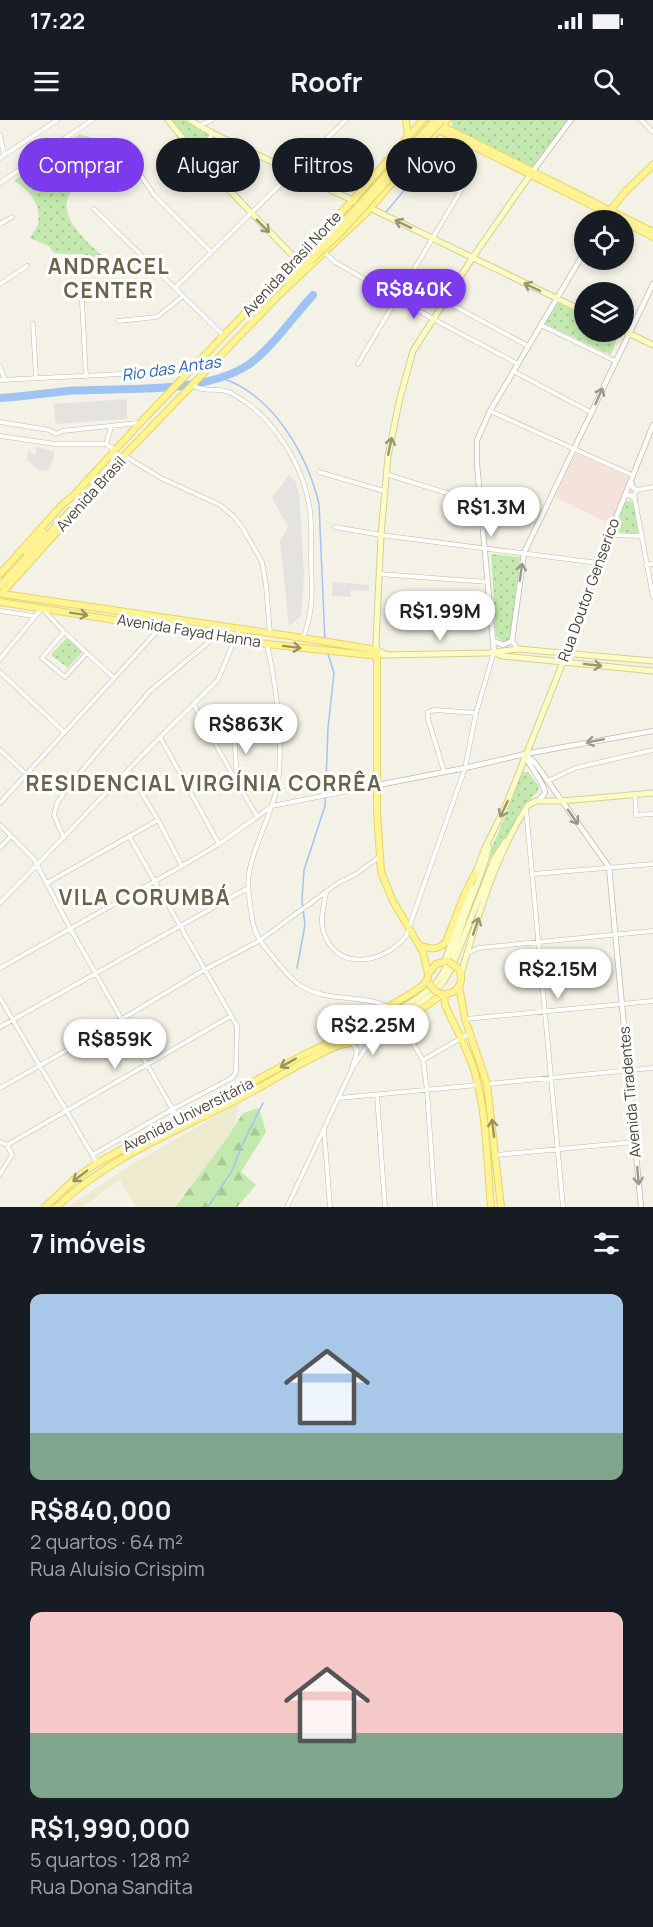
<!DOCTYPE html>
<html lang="pt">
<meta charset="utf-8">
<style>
:root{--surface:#171b24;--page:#242831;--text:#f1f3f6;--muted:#9ea1a6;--accent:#7c3aed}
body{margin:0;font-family:Manrope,sans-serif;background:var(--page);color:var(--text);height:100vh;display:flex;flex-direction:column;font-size:22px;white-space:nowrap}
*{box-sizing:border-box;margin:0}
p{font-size:20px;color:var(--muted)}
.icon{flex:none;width:33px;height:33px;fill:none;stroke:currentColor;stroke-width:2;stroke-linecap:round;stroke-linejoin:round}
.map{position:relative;height:1087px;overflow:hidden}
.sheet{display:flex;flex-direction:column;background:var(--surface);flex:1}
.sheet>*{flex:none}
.guide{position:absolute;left:18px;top:18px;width:618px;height:54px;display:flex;gap:12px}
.controls{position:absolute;left:574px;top:90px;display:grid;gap:12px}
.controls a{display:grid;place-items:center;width:60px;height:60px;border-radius:50%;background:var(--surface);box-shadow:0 3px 9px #0003;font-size:30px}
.price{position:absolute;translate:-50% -51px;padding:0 14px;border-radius:21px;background:#fff;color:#222;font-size:20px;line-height:39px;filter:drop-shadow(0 2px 3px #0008)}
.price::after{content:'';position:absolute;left:50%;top:36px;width:18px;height:14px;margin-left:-9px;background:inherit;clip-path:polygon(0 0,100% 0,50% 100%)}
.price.on{background:var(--accent);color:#fff}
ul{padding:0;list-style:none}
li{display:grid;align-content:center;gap:12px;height:318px;padding:0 30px}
li span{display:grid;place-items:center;height:186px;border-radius:12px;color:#555}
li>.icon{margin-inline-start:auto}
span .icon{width:108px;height:108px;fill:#fffc;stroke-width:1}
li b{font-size:26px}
h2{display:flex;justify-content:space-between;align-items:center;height:72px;padding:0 30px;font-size:26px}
.pill{padding:0 21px;border-radius:27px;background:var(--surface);box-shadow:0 3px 9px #0003;font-size:21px;line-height:54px}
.pill.on{background:var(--accent);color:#fff}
.status{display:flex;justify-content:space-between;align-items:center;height:42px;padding:0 30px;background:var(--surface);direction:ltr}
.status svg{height:16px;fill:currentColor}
header{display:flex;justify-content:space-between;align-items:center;height:78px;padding:0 30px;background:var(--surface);font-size:27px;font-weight:700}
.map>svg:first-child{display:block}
.education{fill:#edead0}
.medical{fill:#f5e2da}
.grass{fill:url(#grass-dots)}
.forest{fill:url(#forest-firs)}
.parking{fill:#e5e3df}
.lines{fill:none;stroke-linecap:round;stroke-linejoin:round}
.stream{stroke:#a1c3f2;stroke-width:1.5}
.river{stroke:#a1c3f2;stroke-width:8}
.minor-casing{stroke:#bfbba9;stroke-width:5}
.tertiary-casing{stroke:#bfbba9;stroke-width:6}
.secondary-casing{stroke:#d5cf95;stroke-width:7}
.primary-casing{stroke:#e7d561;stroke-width:8}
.minor{stroke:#fff;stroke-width:4}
.tertiary{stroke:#fff;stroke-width:4.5}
.secondary{stroke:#fffbc5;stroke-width:5}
.primary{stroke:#fff394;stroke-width:6}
.primary-bridge-casing{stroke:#e7d561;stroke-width:8;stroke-linecap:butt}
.primary-bridge{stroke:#fff394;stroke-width:6}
.oneway{stroke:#9a9676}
.oneway2{stroke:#9a9890}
.oneway3{stroke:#9a9260}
.labels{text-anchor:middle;stroke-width:6;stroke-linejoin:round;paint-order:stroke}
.street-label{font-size:15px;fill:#474335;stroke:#fff}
.water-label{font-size:16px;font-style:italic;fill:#2c64b6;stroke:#fff}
.district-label{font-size:21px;font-weight:bold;letter-spacing:1.5px;fill:#6a634c;stroke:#fff}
</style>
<div class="status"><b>17:22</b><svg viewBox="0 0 49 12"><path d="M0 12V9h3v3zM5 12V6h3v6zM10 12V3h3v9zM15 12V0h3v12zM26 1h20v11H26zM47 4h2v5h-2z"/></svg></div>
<header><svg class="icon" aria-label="menu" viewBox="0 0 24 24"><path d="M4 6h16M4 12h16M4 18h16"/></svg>Roofr<svg class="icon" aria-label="search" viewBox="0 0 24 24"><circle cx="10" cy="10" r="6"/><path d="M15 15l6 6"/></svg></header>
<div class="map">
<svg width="653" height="1087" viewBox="0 0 653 1087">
<defs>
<pattern id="grass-dots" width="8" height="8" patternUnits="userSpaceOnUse" patternTransform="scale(1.5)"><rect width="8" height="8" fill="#c4e9ae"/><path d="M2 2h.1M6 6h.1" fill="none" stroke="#aac996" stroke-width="1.8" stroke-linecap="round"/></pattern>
<pattern id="forest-firs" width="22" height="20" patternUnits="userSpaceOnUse" patternTransform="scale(1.5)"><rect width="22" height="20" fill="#c4e9ae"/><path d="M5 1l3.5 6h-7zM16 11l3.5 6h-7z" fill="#aac996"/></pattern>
</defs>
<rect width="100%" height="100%" fill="#f4f2e6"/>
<path class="education" d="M239,983L234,1006L213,1039L183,1074L174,1087H136L120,1060L82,1087H68L131,1045Z"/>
<path class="medical" d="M576,333L630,358L610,404L555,377Z"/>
<path class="grass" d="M174,0H185L208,13L201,40L171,3Z
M451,0H570L533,50L453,9Z
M80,14L100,21C97,38 104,49 112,64L103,57L92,54C37,85 84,118 112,145L106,151C93,127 77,137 54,133L49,126L29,118C49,99 35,72 14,61Z
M558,183L585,196V212H616L619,213L611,235L545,204Z
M630,380L633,383L638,411L636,414L618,412L616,408L625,382Z
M491,434L520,437L510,516L509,520L505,523L496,517Z
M67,518L70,519L83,531L68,548L52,536V533Z
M522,652H528L539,666L538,672C515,689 511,720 490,738V732L510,685Z"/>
<path class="forest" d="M259,988L266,1012L241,1052L256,1065L237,1087H175L224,1022L243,993Z"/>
<path class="parking" d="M127,279V299L56,304L53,284Z
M36,327L55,332L51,347L45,351L38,350L27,340L28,330L35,335Z
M289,355L296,362L300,381L304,456L301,496L289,506L280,421L288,407L272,378Z
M333,462L369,465V471L351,470V477L332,476Z"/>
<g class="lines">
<path class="stream" d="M386,92L444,23
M218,257C272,272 307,334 319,384L325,521
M297,848L305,805L302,780L304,750L325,686L328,608L334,553L328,534
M208,1087L232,1051L242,1025L263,983"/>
<path class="river" d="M0,278C23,277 45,273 68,271C122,267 202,275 248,245C271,229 294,196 313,175"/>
<defs>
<path id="minor" d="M641,0L653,12
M200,5L212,0
M0,15L4,35
M124,30L154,75L210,131
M0,38L57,0
M201,41L212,13
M0,63L92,0
M94,89L224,216
M0,104L12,97
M325,133L335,142L433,199L518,244
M81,162L86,257
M0,164L27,146
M175,168L346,0
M445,181L528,226
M118,201L157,197L183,176
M33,204L36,257
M541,205L615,241
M358,244L476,45
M0,247L5,260
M513,251L592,293
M0,260L162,252L198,240
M192,265C207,274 219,266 231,273C273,295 304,345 310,391C312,407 311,425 311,441C312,469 314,490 303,518
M490,291L632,355
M0,302L49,310L56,314
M56,314L62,311L138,303
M0,316L55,324H106L115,330
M106,324L111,307
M125,336L161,358L220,385L233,396L242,407L262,442L266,465L270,513
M319,352L384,371
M386,354L443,372L481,381
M653,367L637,370L634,375L653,477
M335,407L381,415L598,443
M609,415L642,416
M646,445L653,444
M379,454L488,462
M0,491L34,496
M64,512L42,538L65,557L87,533
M267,525C276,562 282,614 279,652C277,684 259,713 251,744C247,757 248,771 250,784C253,810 256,818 273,837C282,848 290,859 301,866C328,883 363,873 390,888
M0,539L42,488L64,512L114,558
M0,552L64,612
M194,585L237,663L257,696
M234,608L237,662
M160,617L219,724
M0,630L26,654
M128,650L158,700L182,746
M444,651L428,599V592L435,590L476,593
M548,661L575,648L653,630
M635,675L636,695L653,694
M0,683L160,508
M526,689L563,1087
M0,705L34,739L70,808L178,999
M64,718L54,695L57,683L72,662L150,571L216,516
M0,728L11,716
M533,754L653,744
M47,763L158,700
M326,773C324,785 320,798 323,810C335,853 384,844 406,816L465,648L476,593L494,532
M0,783L160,617L218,560L239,509
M468,833L478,828L653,811
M0,848L182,746L219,724L272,686L378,665
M0,878L97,1043
M466,899L653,881
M400,901L423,940L427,970L435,1087
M0,907L248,768
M423,940L470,913
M354,946L375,914
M487,964L653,948
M0,968L122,899L204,850L259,821L338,763L356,754L379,737
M377,975L385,1087
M339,978L478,965
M324,1010L330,1087
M0,1022L7,1025L231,896
M92,1035L173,989L232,958L236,952L237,906L129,716
M496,1035L635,1022
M0,1054L12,1035L7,1025
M287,1087L352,949L357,931L352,922"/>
<path id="tertiary" d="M533,51L571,0
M603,100L608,93
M631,362L633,368L637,370
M624,376L630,375L635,379
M494,521L503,525L512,521
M518,529L512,521L524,433L653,164
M494,532L477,344V320L490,291L585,131
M567,532L598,443L653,305
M525,634L535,643L609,747L641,1087
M526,637C531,649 544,662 545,673L538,681
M378,665L465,648L525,634L653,611"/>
<path id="secondary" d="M168,0L201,41L296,139
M190,0L212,13L354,81
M368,87L585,192
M624,211L653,225
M494,532L502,536L653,551
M385,534L377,530L376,523L381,415L388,336L400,278L413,231L473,137L532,52
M383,535L488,533L518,529L653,541
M474,757L485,728L506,685L567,532
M445,841L471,766
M461,854C477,798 496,734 528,685L536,681H562L653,673
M347,914C376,900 417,885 438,860C450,846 460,811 466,793C474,771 484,750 489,727
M344,923C371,909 420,889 440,866C446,859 450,851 454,842L495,737L506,721"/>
<path id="primary" d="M406,0L408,17
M430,0L653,112
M436,9L483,31L621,100
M608,93L626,71L653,45
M624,102L653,117
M289,161L311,140
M279,162L306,139
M26,432L43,412
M0,454L61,386L74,375L141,302L353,80L423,0
M0,466L70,391
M3,472L72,395L85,376L278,176L366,93L447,0
M3,474L303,518L377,530V691L381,752L393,781L423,832L428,854
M0,482L267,524L378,536
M419,825C429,829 438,831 446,822L465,773L475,754
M429,853L436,844L448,841
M459,866L465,899L487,964L501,1087
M441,874C457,875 465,863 459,849
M444,874L445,885C455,907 468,929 475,953C487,996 487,1043 491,1087
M45,1087L76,1058L97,1043L178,999L236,971L303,935L340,918L352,908L412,873L422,866L428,858
M57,1087C108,1037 178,1011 240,978C272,962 303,940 337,926C344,924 352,923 359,920C383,910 423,891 442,874"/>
</defs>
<use href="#minor" class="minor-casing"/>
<use href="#tertiary" class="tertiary-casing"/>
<use href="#secondary" class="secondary-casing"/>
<use href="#primary" class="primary-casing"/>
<use href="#minor" class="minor"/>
<use href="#tertiary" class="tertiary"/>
<use href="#secondary" class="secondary"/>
<use href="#primary" class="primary"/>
<defs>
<path id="primary-bridge" d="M311,134L354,91L435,0
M311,140L342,111L442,0
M448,841L459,849
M430,865L434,870L441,874"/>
</defs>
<use href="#primary-bridge" class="primary-bridge-casing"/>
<use href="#primary-bridge" class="primary-bridge"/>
</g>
<defs><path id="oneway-shaft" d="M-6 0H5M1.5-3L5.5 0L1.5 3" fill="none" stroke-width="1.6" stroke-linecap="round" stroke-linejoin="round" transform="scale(1.5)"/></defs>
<g class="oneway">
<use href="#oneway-shaft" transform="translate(403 104) rotate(-154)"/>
<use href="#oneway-shaft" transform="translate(263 106) rotate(45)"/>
<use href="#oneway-shaft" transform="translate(532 167) rotate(-154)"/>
<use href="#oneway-shaft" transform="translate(390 326) rotate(-78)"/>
<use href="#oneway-shaft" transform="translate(593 545) rotate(6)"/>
<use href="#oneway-shaft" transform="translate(504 689) rotate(115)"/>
<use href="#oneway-shaft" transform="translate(476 806) rotate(-71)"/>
</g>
<g class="oneway2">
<use href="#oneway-shaft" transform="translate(599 276) rotate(-66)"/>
<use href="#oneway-shaft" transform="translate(521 452) rotate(-82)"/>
<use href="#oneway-shaft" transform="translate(595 621) rotate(169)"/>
<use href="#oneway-shaft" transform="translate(573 697) rotate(55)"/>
<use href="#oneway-shaft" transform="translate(638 1056) rotate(85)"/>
</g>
<g class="oneway3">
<use href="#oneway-shaft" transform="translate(79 494) rotate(9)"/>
<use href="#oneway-shaft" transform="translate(292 527) rotate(7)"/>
<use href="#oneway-shaft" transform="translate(288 943) rotate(151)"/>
<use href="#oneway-shaft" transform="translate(493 1008) rotate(-97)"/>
<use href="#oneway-shaft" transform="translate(80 1056) rotate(143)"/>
</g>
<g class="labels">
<g class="street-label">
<text transform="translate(292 144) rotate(-47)" y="5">Avenida Brasil Norte</text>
<text transform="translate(91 374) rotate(-48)" y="5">Avenida Brasil</text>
<text transform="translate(589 470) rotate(-70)" y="5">Rua Doutor Genserico</text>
<text transform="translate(189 511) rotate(9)" y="5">Avenida Fayad Hanna</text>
<text transform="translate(630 972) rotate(-95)" y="5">Avenida Tiradentes</text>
<text transform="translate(188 995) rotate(-27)" y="5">Avenida Universitária</text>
</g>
<g class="water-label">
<text transform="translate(171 248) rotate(-8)" y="6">Rio das Antas</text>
</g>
<g class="district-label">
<text x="109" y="154">ANDRACEL<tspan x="109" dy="24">CENTER</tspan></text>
<text x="204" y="671">RESIDENCIAL VIRGÍNIA CORRÊA</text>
<text x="145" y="785">VILA CORUMBÁ</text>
</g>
</g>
</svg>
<div class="controls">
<a><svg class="icon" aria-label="locate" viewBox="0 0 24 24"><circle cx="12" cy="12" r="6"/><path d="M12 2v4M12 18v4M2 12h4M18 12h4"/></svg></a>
<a><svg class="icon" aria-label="layers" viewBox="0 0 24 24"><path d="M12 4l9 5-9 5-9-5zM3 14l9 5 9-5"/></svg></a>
</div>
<b class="price on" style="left:414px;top:200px">R$840K</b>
<b class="price" style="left:491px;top:418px">R$1.3M</b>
<b class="price" style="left:440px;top:522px">R$1.99M</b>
<b class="price" style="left:246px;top:635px">R$863K</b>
<b class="price" style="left:558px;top:880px">R$2.15M</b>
<b class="price" style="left:373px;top:936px">R$2.25M</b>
<b class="price" style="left:115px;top:950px">R$859K</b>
<div class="guide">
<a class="pill on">Comprar</a>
<a class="pill">Alugar</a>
<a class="pill">Filtros</a>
<a class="pill">Novo</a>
</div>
</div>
<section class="sheet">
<h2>7 imóveis<svg class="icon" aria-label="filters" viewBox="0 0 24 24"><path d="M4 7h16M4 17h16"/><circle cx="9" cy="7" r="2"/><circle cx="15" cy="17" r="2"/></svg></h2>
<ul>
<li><span style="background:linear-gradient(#a9c7e8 75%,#7fa58c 0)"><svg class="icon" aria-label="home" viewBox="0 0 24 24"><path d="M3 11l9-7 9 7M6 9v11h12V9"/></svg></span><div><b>R$840,000</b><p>2 quartos · 64 m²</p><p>Rua Aluísio Crispim</p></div></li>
<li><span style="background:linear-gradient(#f6c9c9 65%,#7fa58c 0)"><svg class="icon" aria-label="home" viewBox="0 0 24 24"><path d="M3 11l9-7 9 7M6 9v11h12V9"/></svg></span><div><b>R$1,990,000</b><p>5 quartos · 128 m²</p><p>Rua Dona Sandita</p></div></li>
</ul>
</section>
